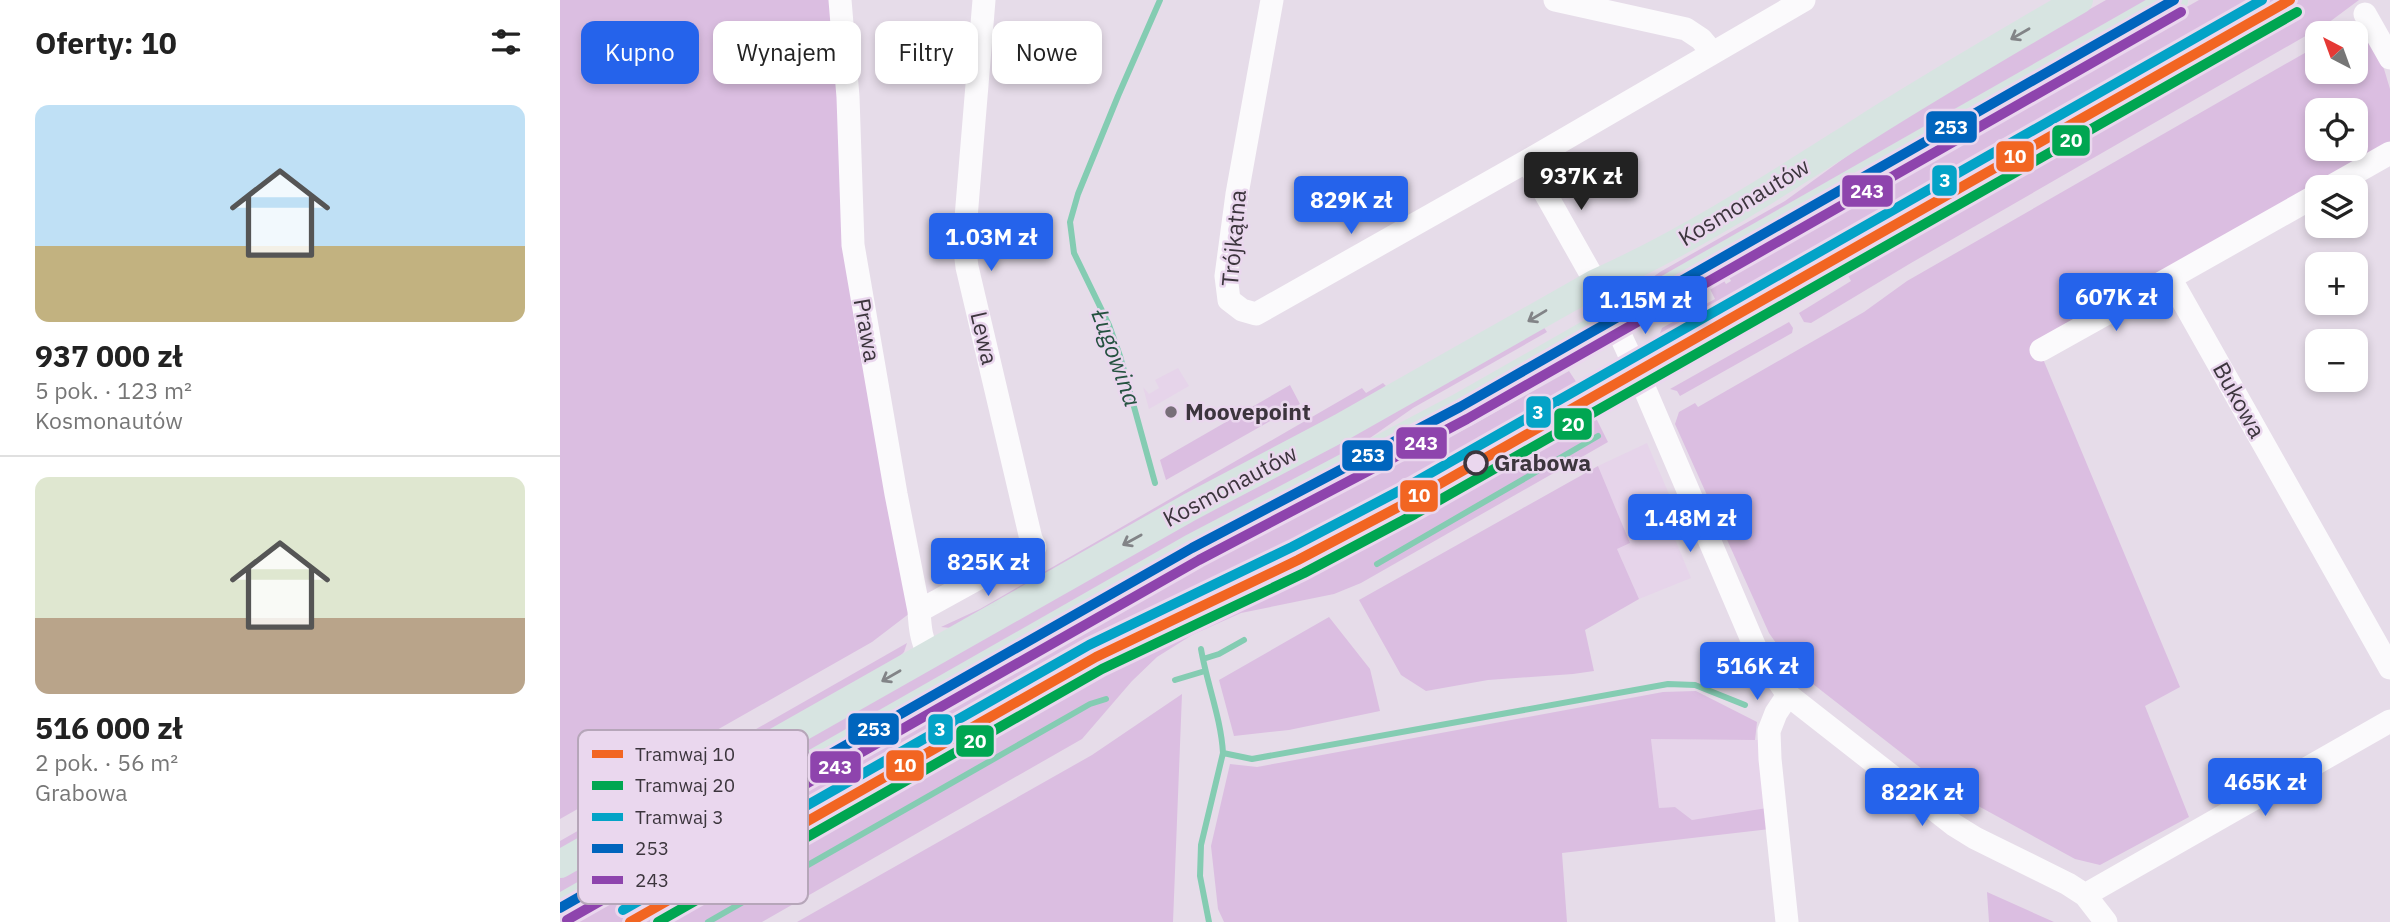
<!DOCTYPE html>
<html lang="pl">
<meta charset="utf-8">
<style>
:root{--surface:#fff;--page:#f6f6f6;--text:#222;--muted:#767676;--line:#e0e0e0;--accent:#2563eb}
body{margin:0;font-family:"IBM Plex Sans",sans-serif;background:var(--page);color:var(--text);height:100vh;display:flex;flex-direction:column;font-size:26px;white-space:nowrap}
*{box-sizing:border-box;margin:0}
p{font-size:23px;color:var(--muted)}
.icon{flex:none;width:38px;height:38px;fill:none;stroke:currentColor;stroke-width:2;stroke-linecap:round;stroke-linejoin:round}
.map{position:relative;flex:1;overflow:hidden}
.panel{display:flex;flex-direction:column;background:var(--surface);width:560px}
.panel>*{flex:none}
.banner{position:absolute;left:21px;top:21px;width:665px;height:63px;display:flex;gap:14px}
.needle{width:46px;rotate:319deg}
.buttons{position:absolute;left:1745px;top:21px;display:grid;gap:14px}
.buttons a{display:grid;place-items:center;width:63px;height:63px;border-radius:14px;background:var(--surface);box-shadow:0 4px 10px #0003;font-size:35px}
.price{position:absolute;translate:-50% -60px;padding:0 16px;border-radius:7px;background:var(--accent);color:#fff;font-size:23px;line-height:46px;filter:drop-shadow(0 2px 4px #0008)}
.price::after{content:'';position:absolute;left:50%;top:42px;width:21px;height:16px;margin-left:-10px;background:inherit;clip-path:polygon(0 0,100% 0,50% 100%)}
.price.active{background:#222;color:#fff}
ul{padding:0;list-style:none}
li{display:grid;align-content:center;gap:14px;height:371px;padding:0 35px}
li+li{border-top:2px solid var(--line)}
li span{display:grid;place-items:center;height:217px;border-radius:14px;color:#555}
li>.icon{margin-inline-start:auto}
span .icon{width:126px;height:126px;fill:#fffc;stroke-width:1}
li b{font-size:30px}
h2{display:flex;justify-content:space-between;align-items:center;height:84px;padding:0 35px;font-size:30px}
.chip{padding:0 24px;border-radius:14px;background:var(--surface);box-shadow:0 4px 10px #0003;font-size:24px;line-height:63px}
.chip.active{background:var(--accent);color:#fff}
main{display:flex;flex:1;min-height:0}
.map>svg:first-child{display:block}
.built{fill:#e6d4ea}
.green{fill:#dbbee1;fill-rule:evenodd}
.lines{fill:none;stroke-linecap:round;stroke-linejoin:round}
.stream{stroke:#84ccb2;stroke-width:6}
.minor{stroke:#fbfafc;stroke-width:23}
.major{stroke:#d7e4e1;stroke-width:28}
.bus-1-casing{stroke:#ead7ee;stroke-width:16}
.bus-2-casing{stroke:#ead7ee;stroke-width:16}
.bus-1{stroke:#0065bd;stroke-width:10}
.bus-2{stroke:#8e44ad;stroke-width:10}
.tram-1-casing{stroke:#ead7ee;stroke-width:16}
.tram-2-casing{stroke:#ead7ee;stroke-width:16}
.tram-3-casing{stroke:#ead7ee;stroke-width:16}
.tram-1{stroke:#f26522;stroke-width:10}
.tram-2{stroke:#00a651;stroke-width:10}
.tram-3{stroke:#03a3c7;stroke-width:10}
.oneway{stroke:#828487}
.poi-dot{fill:#786f79;stroke:#ead7ee;stroke-width:2.5}
.stop-dot{fill:#ead7ee;stroke:#3c353d;stroke-width:3.5}
.labels{text-anchor:middle;stroke-width:5;stroke-linejoin:round;paint-order:stroke}
.street-label{font-size:23px;fill:#3c353d;stroke:#ead7ee}
.poi-label{font-size:23px;font-weight:bold;fill:#3c353d;stroke:#ead7ee;text-anchor:start}
.stop-label{font-size:23px;font-weight:bold;fill:#3c353d;stroke:#ead7ee;text-anchor:start}
.water-label{font-size:24px;font-style:italic;fill:#255240;stroke:#ead7ee}
.key{fill:#ead7ee;stroke:#b6a6b9;stroke-width:2}
.key-label{font-size:19px;fill:#3c353d}
.line-badge{stroke:#ead7ee;stroke-width:2.5}
.badge-label{font-size:19px;text-anchor:middle;font-weight:bold;fill:#fff}
</style>
<main>
<section class="panel">
<h2>Oferty: 10<svg class="icon" aria-label="filters" viewBox="0 0 24 24"><path d="M4 7h16M4 17h16"/><circle cx="9" cy="7" r="2"/><circle cx="15" cy="17" r="2"/></svg></h2>
<ul>
<li><span style="background:linear-gradient(#bfe0f5 65%,#c2b280 0)"><svg class="icon" aria-label="home" viewBox="0 0 24 24"><path d="M3 11l9-7 9 7M6 9v11h12V9"/></svg></span><div><b>937 000 zł</b><p>5 pok. · 123 m²</p><p>Kosmonautów</p></div></li>
<li><span style="background:linear-gradient(#dfe7d0 65%,#b9a48a 0)"><svg class="icon" aria-label="home" viewBox="0 0 24 24"><path d="M3 11l9-7 9 7M6 9v11h12V9"/></svg></span><div><b>516 000 zł</b><p>2 pok. · 56 m²</p><p>Grabowa</p></div></li>
</ul>
</section>
<div class="map">
<svg width="1830" height="922" viewBox="0 0 1830 922">
<rect width="100%" height="100%" fill="#e6dce9"/>
<path class="built" d="M618,368L629,386L589,409L583,387L589,394L599,388L595,380Z
M1087,443L1121,522L1110,527L1131,578L1079,599L1057,549L1070,543L1038,466Z
M1091,739L1199,740L1207,811L1132,820L1115,807L1099,808Z"/>
<path class="green" d="M0,0H272L350,613L312,642L0,819Z
M1546,0H1590L1079,291L1082,285L1100,272L1225,201L1305,143L1414,75Z
M1639,0H1799L1768,23L1351,263L1251,323L1244,322L1239,313L1291,281L1282,265L1109,363C1095,347 1095,347 1102,328L1155,299L1150,289L1163,279L1166,284L1171,281L1168,275L1189,256Z
M1798,22L1824,69L1830,89V144L1483,359L1620,687L1585,706L1629,817L1540,865L1515,859L1389,790L1235,670L1209,633L1115,424L1119,412L1135,403L1138,407L1304,312L1347,281L1757,46V72H1796V33H1778ZM1757,110H1796V149H1757Z
M1229,322L1233,328L1232,333L1120,396L1117,391L1110,389Z
M983,326L987,332L853,408L790,452L0,895V878L618,526Z
M1009,371L1019,386L932,435L930,433L911,444L912,447L842,487L853,504L1028,402L1048,442L801,583L774,594L681,613L632,635L597,657L572,681L522,739L202,922H1L660,547L785,483L875,446Z
M823,383L826,386L815,394L391,628L381,627L420,609L802,388L806,393Z
M730,385L740,404L606,480L600,460Z
M1038,466L1070,543L1057,549L1079,599L1025,630L1034,671L1013,674L928,680L866,691L841,675L799,600Z
M769,617L810,669L820,711L729,730L674,736L659,680Z
M347,643L344,652L338,658L0,851V841Z
M1136,691L1197,722L1195,740L1091,739L1099,808L1115,807L1132,820L1207,808L1210,829L1002,853L1007,922H664L658,909L651,846L670,764L697,767L1103,692Z
M622,694L613,922H237L532,755Z
M1427,892L1494,922H1429Z"/>
<g class="lines">
<path class="stream" d="M595,483L560,356L549,325L514,253L510,222L518,194L558,96L600,0
M817,564L1038,436
M641,649C647,684 661,718 663,753L641,845L640,876L649,922
M643,659L659,654L684,640
M615,680L645,671
M663,753L692,759L1108,684L1135,685L1185,705
M148,922L530,704L546,699"/>
<path class="minor" d="M280,0L288,97L293,245L336,494L359,611C360,627 361,640 369,655
M712,0L677,194L666,276L669,300L682,310L696,314L967,161L1244,0
M995,0L1126,29L1141,39L1152,52
M1805,14L1830,58
M967,161L1036,283L1077,371L1195,647L1228,695L1394,825L1415,838L1508,884L1525,895L1546,922
M1770,187L1830,153
M1757,195L1610,278L1830,668
M1481,350L1610,278
M359,611L475,547L471,539L407,267L404,242L424,0
M1525,895L1830,721
M1227,922L1210,759L1209,731L1216,713L1228,695"/>
<path class="major" d="M0,864L630,507L780,428L1036,283C1130,241 1217,184 1304,129C1375,84 1447,42 1519,0
M0,908L632,548L900,407L1614,0"/>
<defs>
<path id="bus-1" d="M0,908L632,548L900,407L1614,0"/>
<path id="bus-2" d="M7,920L639,560L907,419L1621,12"/>
</defs>
<use href="#bus-1" class="bus-1-casing"/>
<use href="#bus-2" class="bus-2-casing"/>
<use href="#bus-1" class="bus-1"/>
<use href="#bus-2" class="bus-2"/>
<defs>
<path id="tram-1" d="M70,922L536,657L738,560L848,502L1730,0"/>
<path id="tram-2" d="M98,922L542,669L744,573L855,514L1737,12"/>
<path id="tram-3" d="M63,910L529,645L732,547L841,490L1702,0"/>
</defs>
<use href="#tram-1" class="tram-1-casing"/>
<use href="#tram-2" class="tram-2-casing"/>
<use href="#tram-3" class="tram-3-casing"/>
<use href="#tram-1" class="tram-1"/>
<use href="#tram-2" class="tram-2"/>
<use href="#tram-3" class="tram-3"/>
</g>
<defs><path id="oneway-shaft" d="M-6 0H5M1.5-3L5.5 0L1.5 3" fill="none" stroke-width="1.6" stroke-linecap="round" stroke-linejoin="round" transform="scale(1.75)"/></defs>
<g class="oneway">
<use href="#oneway-shaft" transform="translate(1460 34) rotate(150)"/>
<use href="#oneway-shaft" transform="translate(977 316) rotate(149)"/>
<use href="#oneway-shaft" transform="translate(572 540) rotate(151)"/>
<use href="#oneway-shaft" transform="translate(331 676) rotate(150)"/>
</g>
<circle class="poi-dot" cx="611" cy="412" r="7"/>
<circle class="stop-dot" cx="916" cy="463" r="11"/>
<g class="labels">
<g class="street-label">
<text transform="translate(1184 202) rotate(-31)" y="8">Kosmonautów</text>
<text transform="translate(674 238) rotate(-85)" y="8">Trójkątna</text>
<text transform="translate(307 330) rotate(80)" y="8">Prawa</text>
<text transform="translate(424 338) rotate(77)" y="8">Lewa</text>
<text transform="translate(1679 400) rotate(61)" y="8">Bukowa</text>
<text transform="translate(670 486) rotate(-28)" y="8">Kosmonautów</text>
</g>
<g class="poi-label">
<text x="625" y="420">Moovepoint</text>
</g>
<g class="stop-label">
<text x="934" y="471">Grabowa</text>
</g>
<g class="water-label">
<text transform="translate(556 358) rotate(70)" y="8">Ługowina</text>
</g>
</g>
<rect x="18" y="730" width="230" height="174" rx="10" class="key"/>
<rect x="32" y="750" width="31" height="8" fill="#f26522"/>
<rect x="32" y="781" width="31" height="9" fill="#00a651"/>
<rect x="32" y="813" width="31" height="8" fill="#03a3c7"/>
<rect x="32" y="844" width="31" height="9" fill="#0065bd"/>
<rect x="32" y="876" width="31" height="8" fill="#8e44ad"/>
<g class="key-label">
<text x="75" y="761">Tramwaj 10</text>
<text x="75" y="792">Tramwaj 20</text>
<text x="75" y="824">Tramwaj 3</text>
<text x="75" y="855">253</text>
<text x="75" y="887">243</text>
</g>
<g class="line-badge">
<rect x="1365" y="110" width="53" height="34" rx="7" fill="#0065bd"/>
<rect x="1491" y="124" width="40" height="33" rx="7" fill="#00a651"/>
<rect x="1435" y="140" width="40" height="33" rx="7" fill="#f26522"/>
<rect x="1371" y="164" width="27" height="33" rx="7" fill="#03a3c7"/>
<rect x="1281" y="174" width="53" height="34" rx="7" fill="#8e44ad"/>
<rect x="965" y="395" width="27" height="34" rx="7" fill="#03a3c7"/>
<rect x="993" y="407" width="40" height="34" rx="7" fill="#00a651"/>
<rect x="835" y="426" width="53" height="34" rx="7" fill="#8e44ad"/>
<rect x="781" y="439" width="53" height="33" rx="7" fill="#0065bd"/>
<rect x="839" y="479" width="40" height="34" rx="7" fill="#f26522"/>
<rect x="287" y="712" width="53" height="34" rx="7" fill="#0065bd"/>
<rect x="367" y="713" width="27" height="33" rx="7" fill="#03a3c7"/>
<rect x="395" y="724" width="40" height="34" rx="7" fill="#00a651"/>
<rect x="325" y="749" width="40" height="33" rx="7" fill="#f26522"/>
<rect x="249" y="750" width="53" height="34" rx="7" fill="#8e44ad"/>
</g>
<g class="badge-label">
<text x="1391" y="134">253</text>
<text x="1511" y="147">20</text>
<text x="1455" y="163">10</text>
<text x="1385" y="187">3</text>
<text x="1307" y="198">243</text>
<text x="978" y="419">3</text>
<text x="1013" y="431">20</text>
<text x="861" y="450">243</text>
<text x="808" y="462">253</text>
<text x="859" y="502">10</text>
<text x="314" y="736">253</text>
<text x="380" y="736">3</text>
<text x="415" y="748">20</text>
<text x="345" y="772">10</text>
<text x="275" y="774">243</text>
</g>
</svg>
<div class="buttons">
<a><svg class="needle" viewBox="-14 -14 28 28"><path d="M0-13l5 13h-10z" fill="#e53935"/><path d="M0 13l5-13h-10z" fill="#767676"/></svg></a>
<a><svg class="icon" aria-label="locate" viewBox="0 0 24 24"><circle cx="12" cy="12" r="6"/><path d="M12 2v4M12 18v4M2 12h4M18 12h4"/></svg></a>
<a><svg class="icon" aria-label="layers" viewBox="0 0 24 24"><path d="M12 4l9 5-9 5-9-5zM3 14l9 5 9-5"/></svg></a>
<a>+</a>
<a>−</a>
</div>
<b class="price active" style="left:1021px;top:212px">937K zł</b>
<b class="price" style="left:791px;top:236px">829K zł</b>
<b class="price" style="left:431px;top:273px">1.03M zł</b>
<b class="price" style="left:1556px;top:333px">607K zł</b>
<b class="price" style="left:1085px;top:336px">1.15M zł</b>
<b class="price" style="left:1130px;top:554px">1.48M zł</b>
<b class="price" style="left:428px;top:598px">825K zł</b>
<b class="price" style="left:1197px;top:702px">516K zł</b>
<b class="price" style="left:1705px;top:818px">465K zł</b>
<b class="price" style="left:1362px;top:828px">822K zł</b>
<div class="banner">
<a class="chip active">Kupno</a>
<a class="chip">Wynajem</a>
<a class="chip">Filtry</a>
<a class="chip">Nowe</a>
</div>
</div>
</main>
